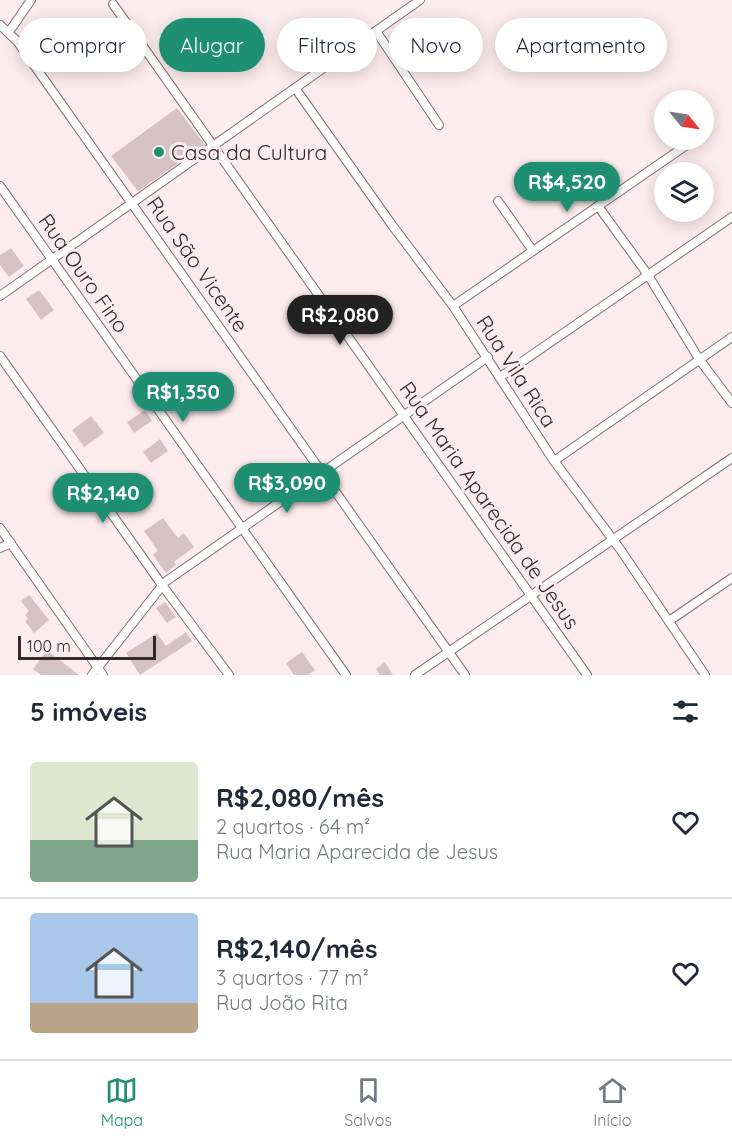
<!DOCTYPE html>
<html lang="pt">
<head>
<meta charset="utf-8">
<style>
  :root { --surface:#fff; --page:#f2f2f3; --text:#1f2937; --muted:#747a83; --line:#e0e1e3; --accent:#1e9071 }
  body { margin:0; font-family:Quicksand,sans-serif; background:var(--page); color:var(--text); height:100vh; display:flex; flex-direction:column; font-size:22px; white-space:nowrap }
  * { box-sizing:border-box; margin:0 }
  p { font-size:20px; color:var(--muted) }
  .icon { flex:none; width:33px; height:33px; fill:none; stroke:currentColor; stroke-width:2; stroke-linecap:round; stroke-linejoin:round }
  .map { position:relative; height:675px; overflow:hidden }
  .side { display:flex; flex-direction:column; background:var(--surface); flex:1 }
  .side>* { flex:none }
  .guide { position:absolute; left:18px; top:18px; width:696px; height:54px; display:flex; gap:12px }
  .needle { width:39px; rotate:120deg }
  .fabs { position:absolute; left:654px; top:90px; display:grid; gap:12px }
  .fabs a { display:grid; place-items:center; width:60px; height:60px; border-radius:50%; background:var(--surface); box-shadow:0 3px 15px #0003; font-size:30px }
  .scale { position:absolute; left:18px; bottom:15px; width:138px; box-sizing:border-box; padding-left:6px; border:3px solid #322a2b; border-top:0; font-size:16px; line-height:21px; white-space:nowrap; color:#322a2b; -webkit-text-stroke:4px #fdecee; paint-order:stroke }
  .price { position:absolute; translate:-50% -51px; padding:0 14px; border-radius:21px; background:var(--accent); color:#fff; font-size:20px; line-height:39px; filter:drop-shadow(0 2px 3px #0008) }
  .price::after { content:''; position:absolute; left:50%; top:36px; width:18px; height:14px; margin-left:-9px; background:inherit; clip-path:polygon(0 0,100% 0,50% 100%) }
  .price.on { background:#222; color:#fff }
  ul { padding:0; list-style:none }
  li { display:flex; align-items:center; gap:18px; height:150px; padding:0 30px }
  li+li { border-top:2px solid var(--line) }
  li span { display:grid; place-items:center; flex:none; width:168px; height:120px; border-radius:6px; color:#555 }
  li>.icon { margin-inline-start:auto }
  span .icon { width:72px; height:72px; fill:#fffc; stroke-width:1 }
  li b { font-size:26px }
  h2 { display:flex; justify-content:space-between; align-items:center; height:72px; padding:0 30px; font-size:26px }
  .chip { padding:0 21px; border-radius:27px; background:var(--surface); box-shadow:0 3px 15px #0003; font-size:21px; line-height:54px }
  .chip.on { background:var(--accent); color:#fff }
  .dock { display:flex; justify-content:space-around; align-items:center; height:84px; border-top:2px solid var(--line); background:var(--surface); font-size:16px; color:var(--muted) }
  .dock a { display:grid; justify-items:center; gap:3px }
  .dock .on { color:var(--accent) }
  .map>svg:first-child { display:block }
  .building { fill:#d6c2c5 }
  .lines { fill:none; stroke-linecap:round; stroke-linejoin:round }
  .minor-casing { stroke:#816f72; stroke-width:10 }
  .minor { stroke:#fff; stroke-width:8 }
  .poi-dot { fill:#1e9071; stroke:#fdecee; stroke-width:2 }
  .labels { text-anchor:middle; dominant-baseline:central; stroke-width:6; stroke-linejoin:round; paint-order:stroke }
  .poi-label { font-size:21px; fill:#322a2b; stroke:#fdecee; text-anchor:start }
  .street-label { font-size:21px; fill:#322a2b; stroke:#fdecee }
</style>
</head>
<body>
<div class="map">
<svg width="732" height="675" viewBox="0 0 732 675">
  <rect width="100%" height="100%" fill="#fdecee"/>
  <!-- building -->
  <g class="building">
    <polygon points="177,108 205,145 138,191 111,156"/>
    <polygon points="11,248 24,266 9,277 0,265 0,255"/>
    <polygon points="39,290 54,310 41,320 26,299"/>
    <polygon points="145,410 152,421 134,433 127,422"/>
    <polygon points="91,416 104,433 84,447 72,430"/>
    <polygon points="160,439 168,451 151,463 143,452"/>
    <polygon points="128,484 141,503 130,511 116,492"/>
    <polygon points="163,518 178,538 184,533 194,547 174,562 176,565 166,573 153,555 158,551 144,531"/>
    <polygon points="29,595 49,620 34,633 25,621 28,619 25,615 29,611 21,601"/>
    <polygon points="165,602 176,617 167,623 156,608"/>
    <polygon points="186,632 192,641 140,675 126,653 157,633 166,646"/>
    <polygon points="47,650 79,675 41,675 33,669"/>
    <polygon points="302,652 315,670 308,675 294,675 286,663"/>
    <polygon points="385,662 393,675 380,675 376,669"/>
  </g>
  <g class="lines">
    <defs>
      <g id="minor">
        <polyline points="113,4 587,675"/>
        <polyline points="0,25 17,41 465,675"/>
        <polyline points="376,31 439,125"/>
        <polyline points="9,32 31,0"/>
        <polyline points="295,88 392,225 453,306 554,461 620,549 705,675"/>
        <polyline points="0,186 346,675"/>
        <polyline points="498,201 533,251"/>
        <polyline points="598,206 648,275 699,359 732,403"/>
        <polyline points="0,296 420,0"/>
        <polyline points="453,306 694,140"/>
        <polyline points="0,356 162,585 229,675"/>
        <polyline points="500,377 732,217"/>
        <polyline points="554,461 732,337"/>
        <polyline points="0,528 103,675"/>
        <polyline points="0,548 11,543"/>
        <polyline points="669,621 732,578"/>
        <polyline points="92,675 165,582 488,357"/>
        <polyline points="415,675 732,458"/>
      </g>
    </defs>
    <!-- minor casing -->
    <use href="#minor" class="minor-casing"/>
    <!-- minor -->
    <use href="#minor" class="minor"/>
  </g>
  <!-- markers -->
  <circle class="poi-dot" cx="159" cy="152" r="6"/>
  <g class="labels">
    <!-- poi labels -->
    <g class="poi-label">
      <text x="171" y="152">Casa da Cultura</text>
    </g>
    <!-- street labels -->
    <g class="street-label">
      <text transform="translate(198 264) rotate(55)">Rua São Vicente</text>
      <text transform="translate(84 273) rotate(55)">Rua Ouro Fino</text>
      <text transform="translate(517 371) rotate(57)">Rua Vila Rica</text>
      <text transform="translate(490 505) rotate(55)">Rua Maria Aparecida de Jesus</text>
    </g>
  </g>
</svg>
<div class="fabs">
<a><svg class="needle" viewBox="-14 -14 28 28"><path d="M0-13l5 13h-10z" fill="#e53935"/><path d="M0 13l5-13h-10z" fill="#747a83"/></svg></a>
<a><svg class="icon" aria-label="layers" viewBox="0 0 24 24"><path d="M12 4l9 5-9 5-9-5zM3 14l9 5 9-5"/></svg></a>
</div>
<div class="scale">100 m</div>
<b class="price" style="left:567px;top:213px">R$4,520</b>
<b class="price on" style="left:340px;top:346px">R$2,080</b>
<b class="price" style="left:183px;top:423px">R$1,350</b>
<b class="price" style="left:287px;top:514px">R$3,090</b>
<b class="price" style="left:103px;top:524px">R$2,140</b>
<div class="guide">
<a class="chip">Comprar</a>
<a class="chip on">Alugar</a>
<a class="chip">Filtros</a>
<a class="chip">Novo</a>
<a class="chip">Apartamento</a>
</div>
</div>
<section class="side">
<h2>5 imóveis<svg class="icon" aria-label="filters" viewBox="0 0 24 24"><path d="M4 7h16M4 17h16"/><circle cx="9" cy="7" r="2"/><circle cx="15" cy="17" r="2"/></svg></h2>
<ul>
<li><span style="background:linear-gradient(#dfe7d0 65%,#7fa58c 0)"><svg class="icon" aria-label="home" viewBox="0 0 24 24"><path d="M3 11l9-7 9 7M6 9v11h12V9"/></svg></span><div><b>R$2,080/mês</b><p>2 quartos · 64 m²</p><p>Rua Maria Aparecida de Jesus</p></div><svg class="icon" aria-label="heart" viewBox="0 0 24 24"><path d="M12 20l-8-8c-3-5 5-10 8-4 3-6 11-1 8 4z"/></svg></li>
<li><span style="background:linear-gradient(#a9c7e8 75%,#b9a48a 0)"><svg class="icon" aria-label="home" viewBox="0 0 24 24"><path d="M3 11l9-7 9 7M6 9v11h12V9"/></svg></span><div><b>R$2,140/mês</b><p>3 quartos · 77 m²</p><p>Rua João Rita</p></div><svg class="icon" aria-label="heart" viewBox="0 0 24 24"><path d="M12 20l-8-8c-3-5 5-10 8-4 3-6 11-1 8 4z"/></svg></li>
</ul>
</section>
<nav class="dock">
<a class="on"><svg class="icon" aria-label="map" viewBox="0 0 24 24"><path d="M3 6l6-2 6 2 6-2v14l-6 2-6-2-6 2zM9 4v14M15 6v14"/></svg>Mapa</a>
<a><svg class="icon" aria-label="saved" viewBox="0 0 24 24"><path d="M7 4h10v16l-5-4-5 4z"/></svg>Salvos</a>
<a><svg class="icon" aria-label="home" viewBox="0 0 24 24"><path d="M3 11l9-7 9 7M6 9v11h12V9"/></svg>Início</a>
</nav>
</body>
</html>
